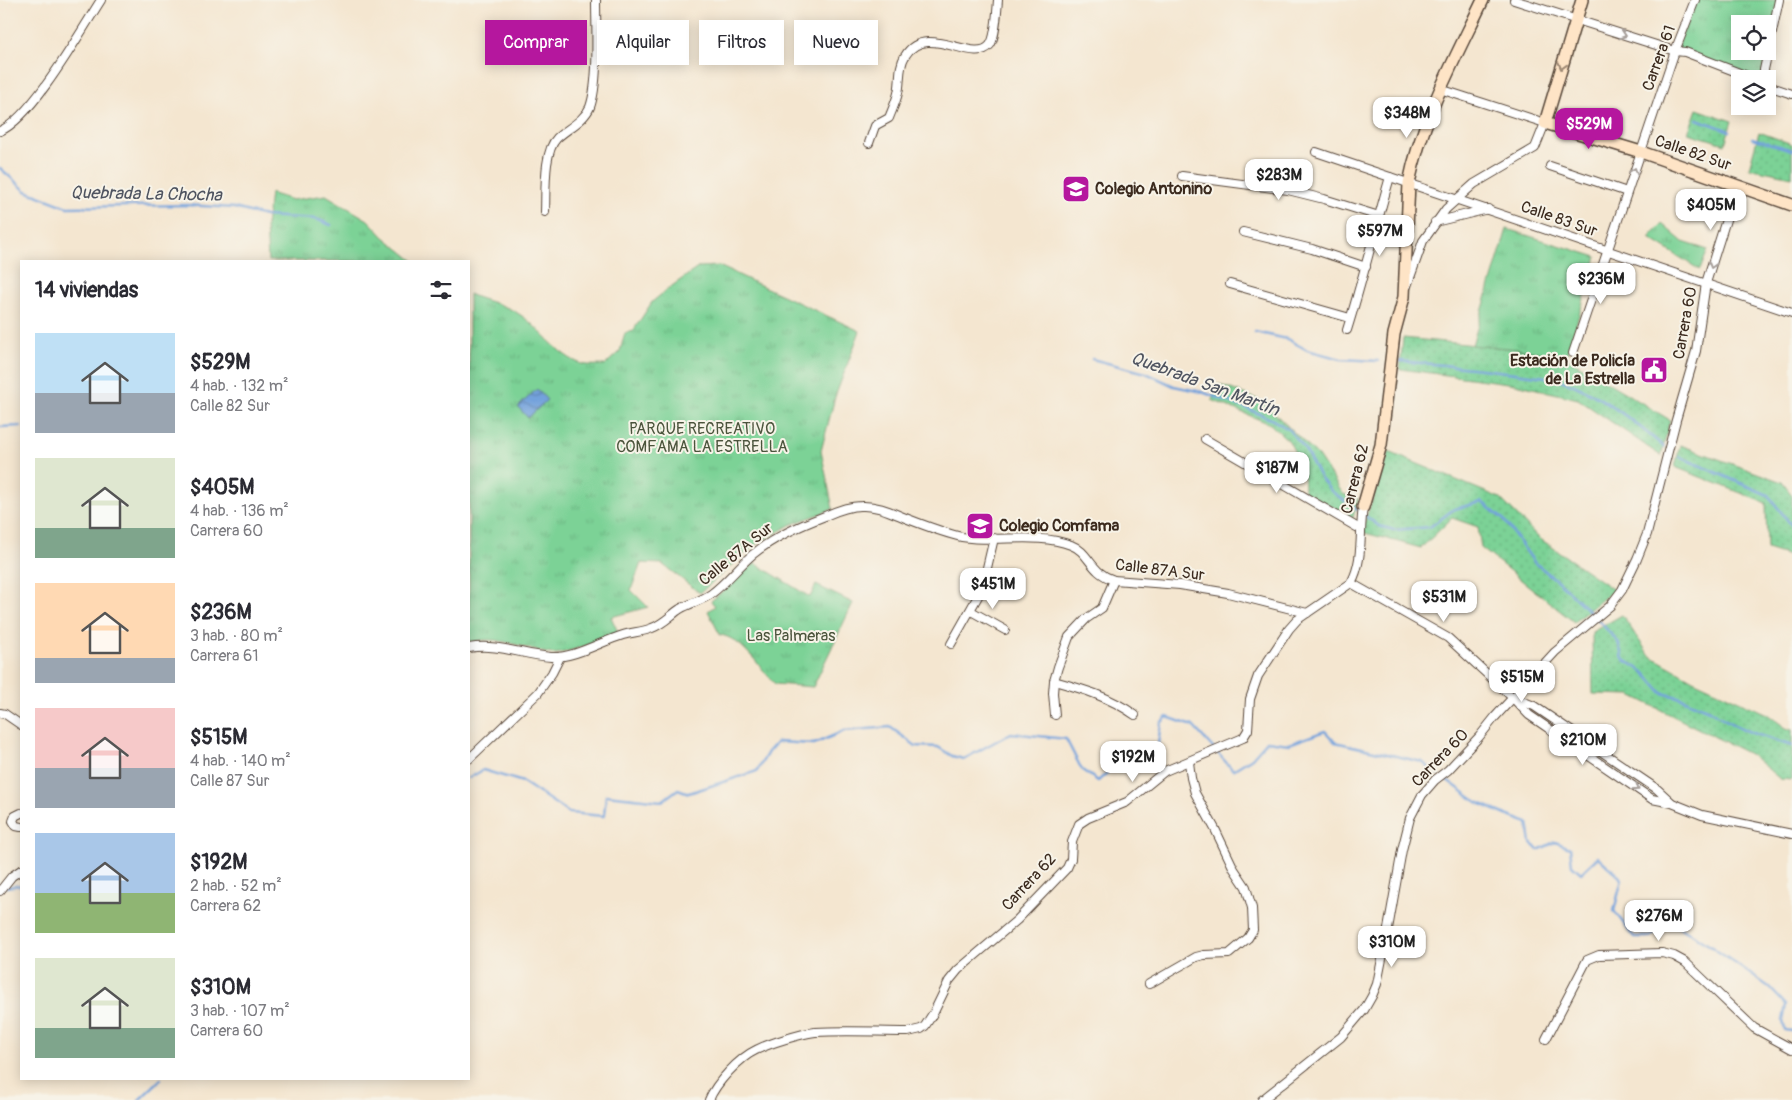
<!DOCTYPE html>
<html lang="es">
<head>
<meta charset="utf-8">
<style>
  :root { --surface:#fff; --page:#f2f2f3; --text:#2b2b33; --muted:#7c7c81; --accent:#b5179e }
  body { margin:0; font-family:Pangolin,sans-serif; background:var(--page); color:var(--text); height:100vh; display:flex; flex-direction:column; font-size:19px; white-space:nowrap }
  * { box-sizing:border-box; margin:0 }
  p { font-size:16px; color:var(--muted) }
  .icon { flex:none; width:28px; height:28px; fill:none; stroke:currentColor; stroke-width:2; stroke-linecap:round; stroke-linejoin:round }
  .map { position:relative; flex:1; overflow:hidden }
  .side { position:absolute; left:20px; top:260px; width:450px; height:820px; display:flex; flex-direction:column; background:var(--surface); border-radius:0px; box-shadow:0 2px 12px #0003 }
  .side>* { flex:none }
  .banner { position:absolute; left:485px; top:20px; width:475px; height:45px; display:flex; gap:10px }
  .controls { position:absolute; left:1731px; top:15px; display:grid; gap:10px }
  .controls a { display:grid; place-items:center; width:45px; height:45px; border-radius:0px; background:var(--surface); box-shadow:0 2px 12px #0003; font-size:25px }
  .price { position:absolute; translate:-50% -42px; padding:0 11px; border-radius:10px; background:#fff; color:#222; font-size:16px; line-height:32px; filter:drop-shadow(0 1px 2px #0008) }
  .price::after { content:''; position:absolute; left:50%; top:30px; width:15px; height:11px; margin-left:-8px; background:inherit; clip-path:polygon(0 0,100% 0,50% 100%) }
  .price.current { background:var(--accent); color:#fff }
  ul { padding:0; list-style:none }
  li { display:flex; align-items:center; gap:15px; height:125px; padding:0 15px }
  li span { display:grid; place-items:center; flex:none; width:140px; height:100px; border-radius:0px; color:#555 }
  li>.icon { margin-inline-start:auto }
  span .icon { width:60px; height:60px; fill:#fffc; stroke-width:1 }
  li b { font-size:21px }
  h2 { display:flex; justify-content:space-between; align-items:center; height:60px; padding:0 15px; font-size:21px }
  .pill { padding:0 18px; border-radius:0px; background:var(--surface); box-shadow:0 2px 12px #0003; font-size:18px; line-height:45px }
  .pill.current { background:var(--accent); color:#fff }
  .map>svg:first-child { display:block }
  .grass { fill:url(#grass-dots); stroke:#5c7e5a }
  .park { fill:url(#park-tufts); stroke:#5c7e5a; fill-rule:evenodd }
  .water { fill:url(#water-waves); stroke:#57667d }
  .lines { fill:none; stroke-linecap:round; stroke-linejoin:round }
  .stream { stroke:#73a2dc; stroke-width:2.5 }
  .street-casing { stroke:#574639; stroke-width:10 }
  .secondary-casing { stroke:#574639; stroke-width:14 }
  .street { stroke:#fff; stroke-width:8 }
  .secondary { stroke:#fee4c6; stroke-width:11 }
  .oneway { stroke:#a79f9a }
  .oneway2 { stroke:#9c8772 }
  .labels { text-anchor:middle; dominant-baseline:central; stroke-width:4; stroke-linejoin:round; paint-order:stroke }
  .street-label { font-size:16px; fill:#3b2a1e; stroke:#f7f3e8 }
  .poi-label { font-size:16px; font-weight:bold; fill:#3b2a1e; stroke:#f7f3e8; text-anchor:start }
  .park-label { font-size:16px; fill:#4b543c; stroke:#f7f3e8 }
  .water-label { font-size:18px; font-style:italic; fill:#4f5460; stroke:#f7f3e8 }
</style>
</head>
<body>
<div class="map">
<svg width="1792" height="1100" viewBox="0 0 1792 1100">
  <defs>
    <pattern id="grass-dots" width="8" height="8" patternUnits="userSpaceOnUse" patternTransform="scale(1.25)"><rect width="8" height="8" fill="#7cd296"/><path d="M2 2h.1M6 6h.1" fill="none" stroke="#6cb481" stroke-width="1.8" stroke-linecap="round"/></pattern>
    <pattern id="park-tufts" width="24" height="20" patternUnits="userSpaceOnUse" patternTransform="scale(1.25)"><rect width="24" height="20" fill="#7cd296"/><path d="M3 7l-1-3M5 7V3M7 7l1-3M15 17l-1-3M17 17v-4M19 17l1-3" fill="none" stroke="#6cb481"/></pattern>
    <pattern id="water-waves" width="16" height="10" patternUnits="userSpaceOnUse" patternTransform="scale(1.25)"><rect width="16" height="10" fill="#73a2dc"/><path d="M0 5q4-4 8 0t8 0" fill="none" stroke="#6084b2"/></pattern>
  </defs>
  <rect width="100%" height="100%" fill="#f7f3e8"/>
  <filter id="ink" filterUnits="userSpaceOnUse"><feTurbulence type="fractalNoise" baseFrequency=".02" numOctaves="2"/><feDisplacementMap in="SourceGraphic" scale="10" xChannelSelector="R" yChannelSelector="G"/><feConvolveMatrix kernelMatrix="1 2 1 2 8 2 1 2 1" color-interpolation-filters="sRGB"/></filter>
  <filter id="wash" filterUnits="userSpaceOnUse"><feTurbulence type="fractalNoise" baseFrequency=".0096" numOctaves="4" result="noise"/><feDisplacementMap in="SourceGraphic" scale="20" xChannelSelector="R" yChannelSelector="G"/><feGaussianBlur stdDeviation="1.12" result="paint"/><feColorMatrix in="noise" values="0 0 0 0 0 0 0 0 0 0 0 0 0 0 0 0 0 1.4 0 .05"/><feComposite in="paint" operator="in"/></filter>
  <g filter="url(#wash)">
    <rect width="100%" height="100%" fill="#f4e6d0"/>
    <!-- grass -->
    <g class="grass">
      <polygon points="1697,109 1732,121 1725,144 1688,133"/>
      <polygon points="1759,132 1792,144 1792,177 1749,168"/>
      <polygon points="1403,338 1518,349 1566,357 1670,420 1661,456 1578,399 1516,384 1400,369"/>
      <polygon points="1218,384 1262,401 1318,456 1343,494 1358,499 1353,518 1304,492 1303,468 1289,441 1270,424 1212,400"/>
      <polygon points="1680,445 1782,482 1792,495 1792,557 1767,549 1766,503 1675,467"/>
      <polygon points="1389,452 1500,498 1539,538 1614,590 1574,622 1481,548 1478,527 1452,518 1421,548 1361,532"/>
      <polygon points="1622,615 1649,655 1693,680 1767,714 1786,728 1792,730 1792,780 1780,779 1751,755 1631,695 1593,694 1592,632"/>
    </g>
    <!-- park -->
    <g class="park">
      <path d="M 1695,0 L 1779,0 L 1762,79 L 1755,79 L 1675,51 ZM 1740,24 L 1768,24 L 1768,51 L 1740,51 Z"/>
      <polygon points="270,193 292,200 326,195 368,220 384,237 414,261 268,261 266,227"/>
      <polygon points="1662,224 1683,242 1708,250 1700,270 1649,238"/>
      <polygon points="1507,229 1597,257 1566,357 1518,349 1472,345"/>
      <path d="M 719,266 L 860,331 L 835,397 L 821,451 L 833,509 L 790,525 L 755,545 L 700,593 L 662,564 L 641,563 L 631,590 L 648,607 L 611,617 L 619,634 C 606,638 563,655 552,654 C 525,650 497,633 469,643 L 469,294 C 486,302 506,304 522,316 C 542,330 558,356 582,364 C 588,366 598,365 605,365 L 620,351 L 625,333 L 633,331 L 652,302 L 669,288 L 699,267 Z"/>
      <path d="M 755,563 L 810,597 L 816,585 L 853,603 L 813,687 L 775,684 C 761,669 741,637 720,635 L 708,611 L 715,606 L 711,601 Z"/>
    </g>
    <!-- water -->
    <polygon class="water" points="537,389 547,400 528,418 518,407"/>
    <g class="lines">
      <!-- stream -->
      <g class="stream">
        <polyline points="1697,119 1730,131"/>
        <polyline points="1752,138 1792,150"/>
        <polyline points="0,168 26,191 67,207 187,205 234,208 265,216 316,219 331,225"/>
        <polyline points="1255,332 1287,339 1307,350 1341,359 1378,361"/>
        <polyline points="1092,359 1146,373 1174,386 1202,392 1246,408 1273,420 1288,429 1304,448 1321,479 1331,491 1360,512"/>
        <path d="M 1399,361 C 1439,365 1480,368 1521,374 C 1540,376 1559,378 1576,386 C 1609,401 1637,424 1664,447"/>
        <polyline points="0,427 21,426"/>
        <polyline points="1680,457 1768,495 1792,526"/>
        <polyline points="1364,515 1379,526 1394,530 1430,527 1454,509 1482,502 1504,520 1534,562 1560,583 1601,623 1618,642 1623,659 1644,672 1662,693 1678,697 1709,710 1734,725 1755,734 1792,746"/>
        <polyline points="1443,777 1477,802 1506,815 1528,823 1531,843 1538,850 1555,842 1570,848 1572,865 1581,873 1598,857 1622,879 1614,911 1634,937 1651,937 1665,920 1697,937 1769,987 1786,1005 1783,1021 1785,1030 1792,1031"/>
        <polyline points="469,778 483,770 523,782 569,813 604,816 606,795 662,801 678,789 689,793 757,771 768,752 777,742 814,744 844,731 890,727 916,746 938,747 952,756 964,759 1011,733 1066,739 1082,770 1098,781 1116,765 1144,758 1157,750 1161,723 1167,717 1193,726 1233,770 1252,758 1267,741 1289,744 1325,731 1335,742 1422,762 1438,774"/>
        <polyline points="6,887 21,885"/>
        <polyline points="139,1100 161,1079"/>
      </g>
    </g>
  </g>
  <g filter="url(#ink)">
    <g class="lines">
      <defs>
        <g id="street">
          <polyline points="1514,0 1675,51 1685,52 1755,79"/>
          <polyline points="1762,79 1779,0"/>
          <polyline points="1768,86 1792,94"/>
          <path d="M 0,131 C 32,118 81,31 101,0"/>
          <path d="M 869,143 L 875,126 L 878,124 L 889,118 C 892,110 896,102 898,93 C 901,81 898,67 905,56 C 926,21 974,65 990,45 C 996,37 997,11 998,0"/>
          <polyline points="1316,152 1792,313"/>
          <polyline points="1550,166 1627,192"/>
          <polyline points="1182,176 1288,190 1324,199 1379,216"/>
          <path d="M 545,212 C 546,192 543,152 557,138 C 568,128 584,121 590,107 C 599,82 596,28 596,0"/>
          <polyline points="1435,222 1488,209"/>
          <polyline points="1243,232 1312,249 1366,267"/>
          <polyline points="1230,284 1350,318"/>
          <polyline points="1407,286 1423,241 1446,209 1474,184 1535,148 1545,123 1440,89"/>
          <path d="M 1347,330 C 1363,279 1375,228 1390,177"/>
          <polyline points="1573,353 1675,51 1695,0"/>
          <polyline points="1205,439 1360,529"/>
          <polyline points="1351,583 1448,638 1512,697 1529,715 1652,799 1672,803 1702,815 1792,834"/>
          <polyline points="971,611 1005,630"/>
          <polyline points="951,644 982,589 994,538"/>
          <path d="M 469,648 C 497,643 523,655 551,657 C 575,658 600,642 623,635 C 633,632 643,632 652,628 C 663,624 671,615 680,609 C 690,603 701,601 711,594 C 726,583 738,567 752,555 C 774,537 799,526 825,516 C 836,511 849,506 861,506 C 878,505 893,513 908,519 C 926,526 944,533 962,537 C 998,543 1036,532 1071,545 C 1090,552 1089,572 1114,580 L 1180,585 L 1228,593 L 1307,613"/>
          <path d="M 1054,681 C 1083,689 1110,697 1135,715"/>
          <polyline points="1514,698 1534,706 1657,789 1671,802"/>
          <polyline points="0,713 5,714 21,725"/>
          <polyline points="1055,715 1053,693 1054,681 1058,667 1069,637 1086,619 1102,608 1114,580"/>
          <polyline points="469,759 538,693 552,673 560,657"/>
          <polyline points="21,813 15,816 13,821 16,826 21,827"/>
          <polyline points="0,891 12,876 21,870"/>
          <polyline points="1149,984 1196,957 1204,955 1229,954 1248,938 1253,930 1252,908 1246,887 1234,869 1215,829 1195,793 1191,778 1189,762"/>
          <polyline points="1546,1039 1587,960 1599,955 1662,953 1674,956 1685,962 1754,1028 1792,1049"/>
          <path d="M 709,1100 C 716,1083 739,1058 756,1050 C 770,1043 800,1034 815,1032 C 846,1030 878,1032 908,1032 L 921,1029 L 925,1026 L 934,1012 L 949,981 L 958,970 L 1017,920 L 1067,868 L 1071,859 L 1072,842 L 1079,824 L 1088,818 L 1127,802 L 1165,771 L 1243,738 L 1248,730 L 1250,699 L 1258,676 L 1289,629 L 1297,620 L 1351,583 C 1364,560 1359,532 1363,507"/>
          <polyline points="1262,1100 1341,1037 1364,1010 1372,996 1377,984 1388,929 1402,850 1410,818 1422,795 1435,780 1448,770 1479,737 1495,717 1555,652 1610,606 1622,590 1637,559 1647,534 1676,420 1696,351 1706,283 1737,185"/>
        </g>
        <g id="secondary">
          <polyline points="1582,0 1545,123 1641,152 1792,205"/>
          <path d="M 1363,507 L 1381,445 L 1394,334 L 1404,297 L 1409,183 C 1422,118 1455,59 1483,0"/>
        </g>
      </defs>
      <!-- street casing -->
      <use href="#street" class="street-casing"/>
      <!-- secondary casing -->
      <use href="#secondary" class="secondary-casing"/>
      <!-- street -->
      <use href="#street" class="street"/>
      <!-- secondary -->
      <use href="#secondary" class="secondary"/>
    </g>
    <!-- one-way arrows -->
    <defs><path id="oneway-chevron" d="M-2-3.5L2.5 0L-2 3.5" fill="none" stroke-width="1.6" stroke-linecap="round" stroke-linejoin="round" transform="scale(1.25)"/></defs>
    <g class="oneway">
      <use href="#oneway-chevron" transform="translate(1623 35) rotate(18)"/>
      <use href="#oneway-chevron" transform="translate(1634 171) rotate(-71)"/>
      <use href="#oneway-chevron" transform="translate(1712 265) rotate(107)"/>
      <use href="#oneway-chevron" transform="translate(1636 788) rotate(34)"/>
    </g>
    <use class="oneway2" href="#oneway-chevron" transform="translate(1562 66) rotate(107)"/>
  </g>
  <!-- icons -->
  <defs>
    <symbol id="school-square" viewBox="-11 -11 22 22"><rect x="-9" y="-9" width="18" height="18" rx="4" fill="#b5179e" stroke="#f7f3e8"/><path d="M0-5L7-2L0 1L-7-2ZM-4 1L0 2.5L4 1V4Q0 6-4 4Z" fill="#fff"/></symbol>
    <symbol id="civic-square" viewBox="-11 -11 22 22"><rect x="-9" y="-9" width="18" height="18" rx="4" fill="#b5179e" stroke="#f7f3e8"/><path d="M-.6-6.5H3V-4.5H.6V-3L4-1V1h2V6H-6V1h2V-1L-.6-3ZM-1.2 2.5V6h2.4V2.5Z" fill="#fff"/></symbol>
  </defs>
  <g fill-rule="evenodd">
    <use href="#school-square" x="1060" y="173" width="32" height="32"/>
    <use href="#civic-square" x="1638" y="354" width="32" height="32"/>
    <use href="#school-square" x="964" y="510" width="32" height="32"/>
  </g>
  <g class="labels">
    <!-- street labels -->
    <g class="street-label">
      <text transform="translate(1659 58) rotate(-70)">Carrera 61</text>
      <text transform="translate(1693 153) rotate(19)">Calle 82 Sur</text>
      <text transform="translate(1559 219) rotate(19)">Calle 83 Sur</text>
      <text transform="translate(1685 323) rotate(-80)">Carrera 60</text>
      <text transform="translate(1355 479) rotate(-76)">Carrera 62</text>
      <text transform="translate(736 554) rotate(-39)">Calle 87A Sur</text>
      <text transform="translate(1160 570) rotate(7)">Calle 87A Sur</text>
      <text transform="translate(1440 758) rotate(-46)">Carrera 60</text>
      <text transform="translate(1029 882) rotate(-47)">Carrera 62</text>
    </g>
    <!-- poi labels -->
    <g class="poi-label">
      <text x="1095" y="189">Colegio Antonino</text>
      <text x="1635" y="361" text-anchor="end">Estación de Policía<tspan x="1635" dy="18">de La Estrella</tspan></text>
      <text x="999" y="526">Colegio Comfama</text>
    </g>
    <!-- park labels -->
    <g class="park-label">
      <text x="702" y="429">PARQUE RECREATIVO<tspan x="702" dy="18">COMFAMA LA ESTRELLA</tspan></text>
      <text x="791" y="636">Las Palmeras</text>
    </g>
    <!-- water labels -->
    <g class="water-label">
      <text transform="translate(146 194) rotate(1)">Quebrada La Chocha</text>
      <text transform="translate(1205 384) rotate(20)">Quebrada San Martín</text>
    </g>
  </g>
</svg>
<div class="controls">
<a><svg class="icon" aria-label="locate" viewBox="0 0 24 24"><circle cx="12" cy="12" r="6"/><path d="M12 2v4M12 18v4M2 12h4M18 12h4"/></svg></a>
<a><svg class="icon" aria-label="layers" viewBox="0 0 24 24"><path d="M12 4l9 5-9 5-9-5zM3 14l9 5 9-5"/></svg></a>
</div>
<b class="price" style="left:1407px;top:139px">$348M</b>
<b class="price current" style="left:1589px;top:150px">$529M</b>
<b class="price" style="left:1279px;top:201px">$283M</b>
<b class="price" style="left:1711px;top:231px">$405M</b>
<b class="price" style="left:1380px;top:257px">$597M</b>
<b class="price" style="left:1601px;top:305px">$236M</b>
<b class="price" style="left:1277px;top:494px">$187M</b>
<b class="price" style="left:993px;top:610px">$451M</b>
<b class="price" style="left:1444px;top:623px">$531M</b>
<b class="price" style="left:1522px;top:703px">$515M</b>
<b class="price" style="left:1583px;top:766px">$210M</b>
<b class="price" style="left:1133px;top:783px">$192M</b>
<b class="price" style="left:1659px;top:942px">$276M</b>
<b class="price" style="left:1392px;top:968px">$310M</b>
<div class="banner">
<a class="pill current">Comprar</a>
<a class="pill">Alquilar</a>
<a class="pill">Filtros</a>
<a class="pill">Nuevo</a>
</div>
<section class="side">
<h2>14 viviendas<svg class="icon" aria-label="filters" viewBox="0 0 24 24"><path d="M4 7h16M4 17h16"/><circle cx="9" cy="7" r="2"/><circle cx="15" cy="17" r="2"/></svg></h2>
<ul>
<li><span style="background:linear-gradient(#bfe0f5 60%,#9aa5b1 0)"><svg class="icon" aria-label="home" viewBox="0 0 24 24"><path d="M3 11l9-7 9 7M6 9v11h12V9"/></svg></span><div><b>$529M</b><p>4 hab. · 132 m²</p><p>Calle 82 Sur</p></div></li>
<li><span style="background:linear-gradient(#dfe7d0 70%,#7fa58c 0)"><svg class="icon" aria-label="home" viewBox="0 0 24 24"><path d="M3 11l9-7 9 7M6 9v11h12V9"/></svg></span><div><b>$405M</b><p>4 hab. · 136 m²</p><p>Carrera 60</p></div></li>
<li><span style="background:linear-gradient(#ffd9b3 75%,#9aa5b1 0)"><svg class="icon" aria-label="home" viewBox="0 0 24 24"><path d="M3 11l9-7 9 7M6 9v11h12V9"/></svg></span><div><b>$236M</b><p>3 hab. · 80 m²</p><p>Carrera 61</p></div></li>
<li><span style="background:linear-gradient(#f6c9c9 60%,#9aa5b1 0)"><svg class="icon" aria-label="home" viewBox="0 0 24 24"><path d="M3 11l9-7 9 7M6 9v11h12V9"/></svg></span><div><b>$515M</b><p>4 hab. · 140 m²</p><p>Calle 87 Sur</p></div></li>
<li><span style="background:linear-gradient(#a9c7e8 60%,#8fb573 0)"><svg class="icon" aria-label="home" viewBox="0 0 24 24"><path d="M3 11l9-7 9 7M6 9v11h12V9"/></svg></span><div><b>$192M</b><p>2 hab. · 52 m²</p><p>Carrera 62</p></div></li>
<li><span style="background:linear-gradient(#dfe7d0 70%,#7fa58c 0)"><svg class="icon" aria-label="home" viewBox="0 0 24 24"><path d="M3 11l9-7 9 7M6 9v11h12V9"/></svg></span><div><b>$310M</b><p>3 hab. · 107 m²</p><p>Carrera 60</p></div></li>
</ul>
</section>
</div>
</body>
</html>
